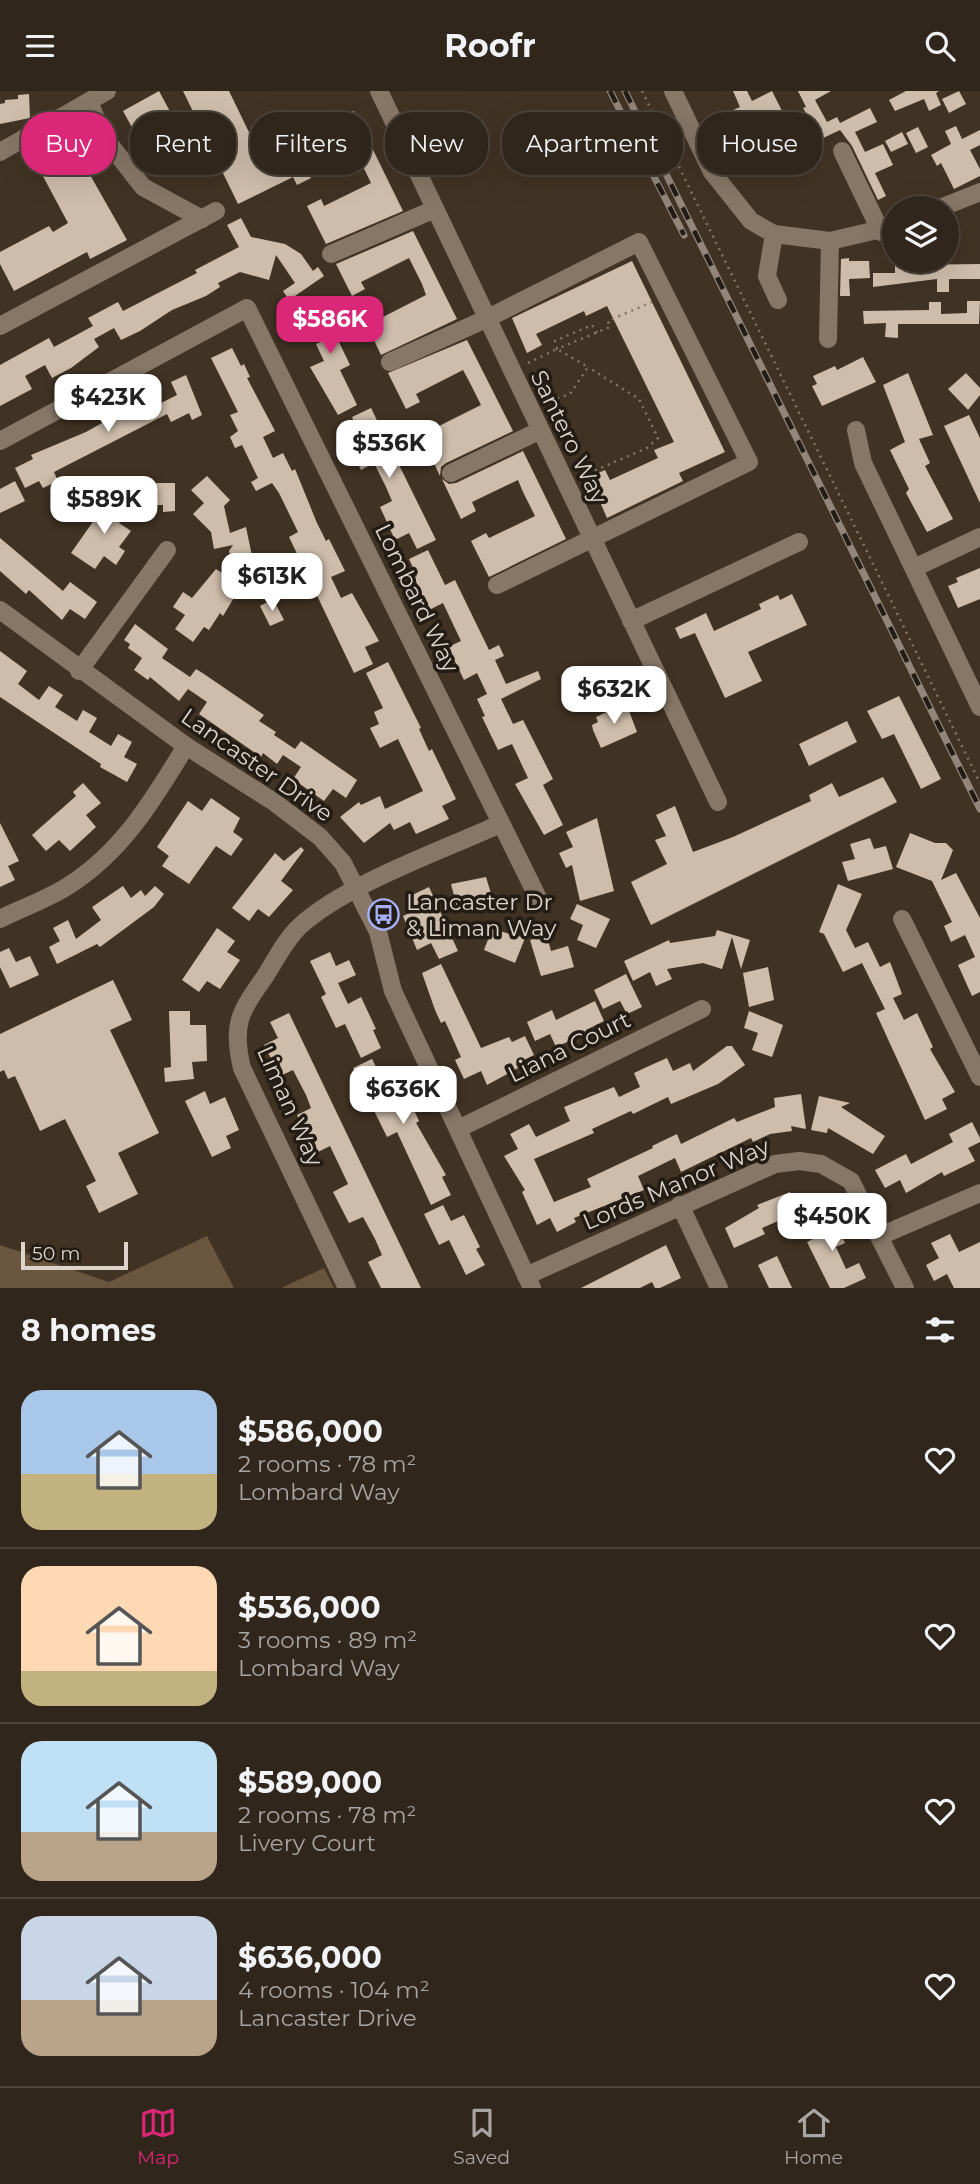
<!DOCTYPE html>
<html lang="en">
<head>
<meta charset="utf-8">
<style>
  :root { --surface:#31261b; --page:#392e24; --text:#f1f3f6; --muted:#a8a5a3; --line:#4c433a; --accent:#db2777 }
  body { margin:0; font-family:Montserrat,sans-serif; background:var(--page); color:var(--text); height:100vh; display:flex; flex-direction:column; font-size:26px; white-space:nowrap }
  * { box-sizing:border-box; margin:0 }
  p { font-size:23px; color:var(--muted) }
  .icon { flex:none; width:38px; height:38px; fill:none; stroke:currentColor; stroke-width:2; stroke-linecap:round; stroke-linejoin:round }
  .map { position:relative; height:1197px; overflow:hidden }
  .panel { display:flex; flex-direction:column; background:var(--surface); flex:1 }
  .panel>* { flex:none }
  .hud { position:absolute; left:21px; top:21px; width:938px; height:63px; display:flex; gap:14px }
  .tools { position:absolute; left:882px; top:105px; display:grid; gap:14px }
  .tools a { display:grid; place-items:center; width:77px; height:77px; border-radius:50%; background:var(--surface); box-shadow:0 7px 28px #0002,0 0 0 2px var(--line); font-size:35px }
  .scale { position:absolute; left:21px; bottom:18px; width:107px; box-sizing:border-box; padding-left:7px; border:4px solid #ddd4cb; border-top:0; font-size:19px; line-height:24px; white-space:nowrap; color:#ddd4cb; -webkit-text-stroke:5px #221c15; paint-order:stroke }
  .price { position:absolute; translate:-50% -60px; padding:0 16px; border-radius:14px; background:#fff; color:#222; font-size:23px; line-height:46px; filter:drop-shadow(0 2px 4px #0008) }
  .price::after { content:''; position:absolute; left:50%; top:42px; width:21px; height:16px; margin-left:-10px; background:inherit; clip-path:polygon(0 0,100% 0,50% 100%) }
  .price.current { background:var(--accent); color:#fff }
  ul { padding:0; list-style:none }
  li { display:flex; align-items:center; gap:21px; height:175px; padding:0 21px }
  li+li { border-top:2px solid var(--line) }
  li span { display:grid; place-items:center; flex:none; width:196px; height:140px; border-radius:21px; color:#555 }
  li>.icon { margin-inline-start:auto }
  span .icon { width:84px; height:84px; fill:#fffc; stroke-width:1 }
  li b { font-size:30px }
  h2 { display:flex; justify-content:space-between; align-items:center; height:84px; padding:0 21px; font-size:30px }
  .tag { padding:0 24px; border-radius:28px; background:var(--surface); box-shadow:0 7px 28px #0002,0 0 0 2px var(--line); font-size:24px; line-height:63px }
  .tag.current { background:var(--accent); color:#fff }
  header { display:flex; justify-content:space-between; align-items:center; height:91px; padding:0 21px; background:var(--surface); font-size:32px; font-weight:700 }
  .menu { display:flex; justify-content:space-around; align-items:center; height:98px; border-top:2px solid var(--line); background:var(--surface); font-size:19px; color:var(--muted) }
  .menu a { display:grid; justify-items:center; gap:4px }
  .menu .current { color:var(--accent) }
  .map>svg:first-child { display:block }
  .green { fill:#6a553e }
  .building { fill:#cebdab }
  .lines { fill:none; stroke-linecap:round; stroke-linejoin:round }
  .path { stroke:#83776b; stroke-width:2.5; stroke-dasharray:2 5; stroke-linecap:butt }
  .minor { stroke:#877767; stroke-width:18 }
  .rail-casing { stroke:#92867a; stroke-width:7 }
  .rail { stroke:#221c15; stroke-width:4.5; stroke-dasharray:13; stroke-linecap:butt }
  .labels { text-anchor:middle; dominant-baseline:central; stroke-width:7; stroke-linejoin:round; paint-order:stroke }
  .street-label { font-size:23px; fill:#ddd4cb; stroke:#221c15 }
  .poi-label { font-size:23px; fill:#ddd4cb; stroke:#221c15; text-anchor:start }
</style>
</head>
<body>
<header><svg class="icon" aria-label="menu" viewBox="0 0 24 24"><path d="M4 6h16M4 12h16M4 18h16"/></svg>Roofr<svg class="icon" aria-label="search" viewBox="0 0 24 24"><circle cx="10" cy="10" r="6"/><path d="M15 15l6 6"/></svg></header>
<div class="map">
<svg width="980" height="1197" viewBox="0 0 980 1197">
  <rect width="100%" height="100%" fill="#413324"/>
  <!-- green -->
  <g class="green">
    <polygon points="207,1145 234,1197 0,1197 0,1154 109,1191"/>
    <polygon points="324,1177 334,1197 281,1197"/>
  </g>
  <!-- building -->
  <g class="building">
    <polygon points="159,0 181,41 145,60 123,20"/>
    <polygon points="183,0 229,0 260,64 354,20 403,120 326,153 307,115 321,108 324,115 371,92 354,57 307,81 311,87 297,94 293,86 238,113"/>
    <polygon points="733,0 747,0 752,10 772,0 789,34 775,36 740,54 730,34 725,37 720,25 740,16"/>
    <polygon points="798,0 831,0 815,9 827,31 837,26 840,32 870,17 877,31 855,41 865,61 883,53 893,74 875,82 886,105 878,109 852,55 840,39 821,48 803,17 806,16"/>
    <polygon points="906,0 939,0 936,2 941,14 929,20 924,8 895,20 889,9"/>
    <polygon points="959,0 966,13 949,22 942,8"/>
    <polygon points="29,3 30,27 0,33 0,13 5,12 5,9 18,8 18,4"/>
    <polygon points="956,35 962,48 980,39 980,54 970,59 980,78 980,85 954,98 941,72 937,75 931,64 951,53 945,40"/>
    <polygon points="918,36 928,56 916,62 906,42"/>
    <polygon points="64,38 127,149 90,168 87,161 14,200 0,173 0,161 49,135 53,141 68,132 29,59"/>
    <polygon points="902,41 908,53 891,61 885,50"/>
    <polygon points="241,127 251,146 285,153 301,163 313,180 318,176 324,185 289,209 283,200 295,192 276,164 269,189 240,181 218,192 220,196 206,205 172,219 140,240 121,249 114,237 94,248 99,256 71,277 52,287 45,274 25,285 32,298 0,315 0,274 49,247 54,256 93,235 88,227 118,211 123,220 197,182 195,179 239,156 227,134"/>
    <polygon points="413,140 457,228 381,264 364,228 376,222 379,228 426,204 422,193 409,167 361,191 365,198 352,205 336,173"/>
    <polygon points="849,167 849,170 869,170 870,187 849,188 850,205 840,205 841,168"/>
    <polygon points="632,170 725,361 679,382 683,390 607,427 589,386 605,379 610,389 658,367 654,359 674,351 607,215 586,225 584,220 536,243 542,254 527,262 512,227"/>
    <polygon points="895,170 907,170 907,174 980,173 980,188 949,188 949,201 937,201 937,188 873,196 873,182 895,182"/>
    <polygon points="327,208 344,244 337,247 350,274 340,279 357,314 338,324 310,276 324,270 316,253 323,250 313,228 299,235 294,224"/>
    <polygon points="967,210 980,210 979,233 898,233 898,247 885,246 886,232 864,233 863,220 929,219 929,211 941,211 941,223 967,222"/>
    <polygon points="467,249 513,340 446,372 441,376 440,385 418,339 432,332 435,337 481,314 469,290 463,279 416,303 420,311 406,318 388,282"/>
    <polygon points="232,257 241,275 244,273 250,286 247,287 275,340 263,346 273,367 283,362 292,380 295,378 317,432 326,450 329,448 345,480 331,486 341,507 352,502 379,550 365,556 373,573 354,582 289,446 298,441 279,402 272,392 256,400 251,391 258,387 242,354 235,357 230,346 238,340 230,324 238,321 211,267"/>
    <polygon points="863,266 876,291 822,315 812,295 817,293 813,285 835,275 837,279"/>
    <polygon points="908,282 933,344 919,348 930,372 925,375 953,428 927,441 906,402 909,398 890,359 905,351 883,294"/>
    <polygon points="966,282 980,297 980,304 968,319 948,298"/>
    <polygon points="186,284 202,324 192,329 189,322 171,331 167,323 54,381 58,390 43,397 39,390 25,397 15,377 33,368 31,364 86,341 102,332 100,328 131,312 132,315 150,306 155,315 177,304 171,291"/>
    <polygon points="371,317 436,449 417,458 409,442 395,449 380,416 392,410 386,396 374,372 361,379 345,347 358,340 352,326"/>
    <polygon points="969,324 980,347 980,412 944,335"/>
    <polygon points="523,360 566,448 489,486 471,450 486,442 489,447 535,425 523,401 518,389 472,411 476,420 461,428 442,388 449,393 456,392"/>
    <polygon points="207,385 230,409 224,415 230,442 246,436 252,465 231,470 229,460 233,454 214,458 211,441 193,423 204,412 191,399"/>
    <polygon points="15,390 25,410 0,422 0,398"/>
    <polygon points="141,392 175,392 175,420 163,421 163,414 142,414"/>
    <polygon points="111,405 129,417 119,432 131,440 119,456 125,460 116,474 104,465 95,478 71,462"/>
    <polygon points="0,447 63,500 70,491 97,511 85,528 70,518 62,529 29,499 26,503 0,480"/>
    <polygon points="428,459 445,494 455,489 489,559 499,554 504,565 495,569 506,593 538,580 541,588 501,608 513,633 523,629 553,688 543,694 563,734 544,744 515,693 528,687 512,653 498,659 482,626 485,625 477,608 487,603 477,582 464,589 448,556 461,550 443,512 429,519 414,486 417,485 409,468"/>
    <polygon points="980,477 980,508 958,517 948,495 958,491 956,487"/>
    <polygon points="216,478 234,490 228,499 235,505 223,525 220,522 209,539 204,536 193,551 175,538 185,524 173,516 183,501 192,507"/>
    <polygon points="792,503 807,534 748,561 762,590 725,607 695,542 680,548 675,537 706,522 714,540 761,518 759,513 778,504 780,509"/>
    <polygon points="273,508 284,529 270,535 260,515"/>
    <polygon points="135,533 168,558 162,567 190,586 196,578 204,583 264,624 259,630 276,641 274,644 295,658 301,650 357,689 346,707 333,698 324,710 293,688 301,676 283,664 277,673 263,662 261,666 199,623 207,611 188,598 179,610 150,586 148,589 134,579 142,567 128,557 130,553 124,549"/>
    <polygon points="0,560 27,580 18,593 39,609 49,595 63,604 55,616 77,630 83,619 97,627 89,641 111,655 118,643 132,651 124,666 137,673 127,691 100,676 101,673 0,606"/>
    <polygon points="388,571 421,637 419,638 429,660 432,658 456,708 442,715 449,728 434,735 416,743 410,731 394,739 390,732 364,752 340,726 359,711 361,714 380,705 385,718 423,700 398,648 380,657 370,637 379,633 374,621 383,617 366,582"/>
    <polygon points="899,605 941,688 921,698 894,643 882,648 867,620"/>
    <polygon points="626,612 637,641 601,657 593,639 592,634 598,631 596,626"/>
    <polygon points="847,630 857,651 809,675 799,653"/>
    <polygon points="883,686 897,711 651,834 631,791 667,773 655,749 666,745 656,724 675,715 693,761 733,746 811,710 809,704 832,692 839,706"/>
    <polygon points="83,692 101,712 86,724 96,736 70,760 59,749 46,760 32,744 76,705 73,701"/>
    <polygon points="211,707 240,727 233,741 243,748 231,765 216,755 189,793 162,775 169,765 157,756 188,710 202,720"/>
    <polygon points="597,727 614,800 580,810 572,774 566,777 559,762 573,756 566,741"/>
    <polygon points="0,732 19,770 8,775 15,789 0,796"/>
    <polygon points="910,742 935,752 946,752 953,759 941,789 956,782 980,827 980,901 972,905 958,874 975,866 965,844 951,851 944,835 952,831 932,790 896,776"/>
    <polygon points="870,747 874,758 886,755 893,778 848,790 842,771 855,768 850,753"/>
    <polygon points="301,756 304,759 281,790 293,799 269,826 258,818 249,830 232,817 275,762 284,770"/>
    <polygon points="486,786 492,806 457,816 451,793"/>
    <polygon points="838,793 862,803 846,839 855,857 868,851 880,876 890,871 902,903 893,907 904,929 917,922 933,956 930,958 955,1001 942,1008 947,1018 925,1029 876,922 885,918 862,872 843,881 824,843 819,841"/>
    <polygon points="123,795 131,807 141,799 145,805 155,795 164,803 154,816 100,856 97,853 57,873 49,856 60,850 53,837 68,829 76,848 101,829 92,816"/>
    <polygon points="429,796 458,860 439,868 431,852 417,859 403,825 416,819 410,805"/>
    <polygon points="577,813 610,828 596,857 577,849 583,834 570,828"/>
    <polygon points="217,837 235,850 227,861 240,869 220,898 207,890 199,901 182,889"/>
    <polygon points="492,838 525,847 515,872 484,859"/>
    <polygon points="717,839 750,849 741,878 732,846 722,878 703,872 667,878 672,888 656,895 650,881 633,890 624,870 669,849 670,852 715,845"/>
    <polygon points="547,845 551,860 568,855 574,876 541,885 530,849"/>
    <polygon points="9,857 16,871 30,865 39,884 10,897 0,876 0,861"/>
    <polygon points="330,861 336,875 349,869 356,884 338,892 348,913 361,906 376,938 373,939 381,957 361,967 345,933 336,937 321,906 326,903 310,870"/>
    <polygon points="441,873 481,957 509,946 512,951 525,945 534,964 516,973 518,977 487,994 481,980 464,988 455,969 461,966 445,930 441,932 435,919 422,882"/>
    <polygon points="768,876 774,909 749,916 743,882"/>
    <polygon points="626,883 642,916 627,923 620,910 603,918 594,899"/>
    <polygon points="113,889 132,929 110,939 159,1042 118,1062 138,1103 99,1122 86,1095 96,1090 65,1028 40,1040 15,985 8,988 4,979 0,981 0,943"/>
    <polygon points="595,910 604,930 586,939 587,942 556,956 550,943 535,950 527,931 552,919 556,929"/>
    <polygon points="169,920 190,920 190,934 206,934 207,970 192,971 194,988 165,991 164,977 171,976"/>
    <polygon points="749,920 783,934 772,966 752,959 758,942 744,937"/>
    <polygon points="289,922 356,1062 421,1197 381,1197 368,1171 382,1164 375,1148 363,1126 349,1132 333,1101 348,1093 341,1078 330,1055 316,1062 297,1024 311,1017 306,1004 293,979 280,985 264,954 278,947 270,931"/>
    <polygon points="727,955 732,955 745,974 718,993 671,1013 668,1006 633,1023 631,1020 592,1038 594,1042 534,1068 554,1111 591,1096 587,1088 653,1057 652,1055 677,1043 681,1053 734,1027 737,1031 775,1016 774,1007 801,1003 806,1038 791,1035 792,1040 770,1043 753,1051 751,1047 681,1081 675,1067 638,1085 644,1099 574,1127 576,1131 557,1141 550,1127 537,1134 522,1101 525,1099 504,1065 518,1058 510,1043 529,1033 536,1046 570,1030 564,1016 614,996 619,1006 640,996 634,982 649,975 667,967 673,980 690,972 693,980"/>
    <polygon points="372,968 380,984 394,977 419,1030 416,1032 446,1084 442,1086 451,1104 431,1114 397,1041 387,1046 353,977"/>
    <polygon points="205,1000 210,1013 225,1006 239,1039 226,1045 231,1057 212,1066 185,1010"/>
    <polygon points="819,1005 850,1012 841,1016 885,1045 873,1063 828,1037 827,1042 811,1039"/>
    <polygon points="972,1031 980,1047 980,1051 968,1057 975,1070 944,1085 942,1081 906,1102 900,1089 885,1097 875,1079 906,1063 911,1073 953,1051 949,1043"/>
    <polygon points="790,1101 799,1121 762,1137 765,1143 734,1157 725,1137 759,1117 757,1114"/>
    <polygon points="443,1114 451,1130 464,1124 480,1156 476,1158 485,1174 466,1184 449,1149 439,1154 424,1123"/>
    <polygon points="830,1119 845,1152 836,1156 846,1178 859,1172 866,1187 844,1197 830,1197 807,1151 817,1146 809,1129"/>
    <polygon points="950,1143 959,1161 980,1151 980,1197 954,1197 947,1183 934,1190 926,1174 939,1167 931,1152"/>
    <polygon points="666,1154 681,1187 660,1197 655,1197 652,1191 640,1197 581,1197"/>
    <polygon points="777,1165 792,1197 769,1197 758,1174"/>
  </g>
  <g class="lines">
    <!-- path -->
    <g class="path">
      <polyline points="642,0 980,692"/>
      <polyline points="597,242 592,234 555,250 557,258 610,236 608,230 652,211"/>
      <polyline points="528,272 557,258 588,276 570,303 546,311"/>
      <polyline points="582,385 647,357 658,347 639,308 588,276"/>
    </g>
    <!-- minor -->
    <g class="minor">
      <polyline points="379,0 718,711"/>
      <polyline points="673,0 712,81 751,130 774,143 830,150 894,135"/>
      <polyline points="89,11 104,46 143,96 202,128"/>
      <polyline points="842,60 881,141"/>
      <polyline points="0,61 107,0"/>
      <polyline points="712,81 780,46"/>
      <polyline points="940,117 980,101"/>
      <polyline points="774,143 767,185 778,209"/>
      <polyline points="331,163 435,118"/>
      <polyline points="0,235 216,120"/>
      <polyline points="828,248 830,150"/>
      <polyline points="390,271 486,228 639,151 749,371 497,494"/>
      <polyline points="856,339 863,372 980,616"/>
      <polyline points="0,350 247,217 538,807"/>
      <polyline points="451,382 539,340"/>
      <polyline points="914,477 980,446"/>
      <polyline points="0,519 186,655 274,711 320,746 343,772 378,841 393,900 532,1197"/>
      <polyline points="631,530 799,451"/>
      <polyline points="79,580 167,459"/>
      <path d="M 0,828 C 22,817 48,808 68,795 C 123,760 153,709 186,655"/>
      <polyline points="902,828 980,986"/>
      <polyline points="458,1038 702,918"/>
      <polyline points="680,1114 719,1197"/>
      <polyline points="880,1145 980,1102"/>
      <polyline points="526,1185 775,1073 799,1070 821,1073 851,1090 905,1197"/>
      <path d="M 347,1197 L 242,977 C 231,932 241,920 266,884 C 276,868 286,848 300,835 C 346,793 441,760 500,733"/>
    </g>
    <defs>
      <g id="rail">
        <polyline points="610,0 684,144"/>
        <polyline points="625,0 980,718"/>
      </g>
    </defs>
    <!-- rail casing -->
    <use href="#rail" class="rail-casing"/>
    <!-- rail -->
    <use href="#rail" class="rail"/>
  </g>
  <!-- icons -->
  <defs>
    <symbol id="bus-ring" viewBox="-11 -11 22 22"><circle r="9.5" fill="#221c15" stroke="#a8b0fc" stroke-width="1.5"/><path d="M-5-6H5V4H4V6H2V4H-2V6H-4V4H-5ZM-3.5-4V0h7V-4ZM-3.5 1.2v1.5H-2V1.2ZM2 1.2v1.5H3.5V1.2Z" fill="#a8b0fc"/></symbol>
  </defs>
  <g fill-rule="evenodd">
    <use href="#bus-ring" x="366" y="806" width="35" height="35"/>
  </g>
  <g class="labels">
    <!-- street labels -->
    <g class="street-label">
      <text transform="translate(569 346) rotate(64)">Santero Way</text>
      <text transform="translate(417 507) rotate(64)">Lombard Way</text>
      <text transform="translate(257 674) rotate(35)">Lancaster Drive</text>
      <text transform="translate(569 956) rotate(-26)">Liana Court</text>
      <text transform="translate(290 1015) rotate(66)">Liman Way</text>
      <text transform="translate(676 1093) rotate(-23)">Lords Manor Way</text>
    </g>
    <!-- poi labels -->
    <g class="poi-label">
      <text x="406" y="811">Lancaster Dr<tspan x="406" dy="26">&amp; Liman Way</tspan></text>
    </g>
  </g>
</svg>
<div class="tools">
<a><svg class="icon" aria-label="layers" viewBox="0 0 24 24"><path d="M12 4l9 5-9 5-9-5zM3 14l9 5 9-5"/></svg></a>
</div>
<div class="scale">50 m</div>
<b class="price current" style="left:330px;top:265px">$586K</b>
<b class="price" style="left:108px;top:343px">$423K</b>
<b class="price" style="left:389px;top:389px">$536K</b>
<b class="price" style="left:104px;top:445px">$589K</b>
<b class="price" style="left:272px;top:522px">$613K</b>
<b class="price" style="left:614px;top:635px">$632K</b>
<b class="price" style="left:403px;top:1035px">$636K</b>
<b class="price" style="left:832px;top:1162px">$450K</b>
<div class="hud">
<a class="tag current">Buy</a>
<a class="tag">Rent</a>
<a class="tag">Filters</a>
<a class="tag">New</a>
<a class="tag">Apartment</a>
<a class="tag">House</a>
</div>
</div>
<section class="panel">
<h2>8 homes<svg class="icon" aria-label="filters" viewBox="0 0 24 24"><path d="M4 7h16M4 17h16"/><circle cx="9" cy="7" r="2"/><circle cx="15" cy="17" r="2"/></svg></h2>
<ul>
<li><span style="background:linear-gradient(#a9c7e8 60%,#c2b280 0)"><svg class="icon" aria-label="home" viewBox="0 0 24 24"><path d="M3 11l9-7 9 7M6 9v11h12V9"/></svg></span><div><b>$586,000</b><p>2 rooms · 78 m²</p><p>Lombard Way</p></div><svg class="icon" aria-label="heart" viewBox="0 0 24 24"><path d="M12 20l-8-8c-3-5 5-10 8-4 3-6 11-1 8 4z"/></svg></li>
<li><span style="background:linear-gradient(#ffd9b3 75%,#c2b280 0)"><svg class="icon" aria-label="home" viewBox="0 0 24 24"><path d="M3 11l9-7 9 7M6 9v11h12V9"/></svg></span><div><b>$536,000</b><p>3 rooms · 89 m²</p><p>Lombard Way</p></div><svg class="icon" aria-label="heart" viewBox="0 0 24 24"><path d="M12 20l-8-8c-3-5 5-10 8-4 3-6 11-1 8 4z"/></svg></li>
<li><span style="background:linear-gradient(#bfe0f5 65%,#b9a48a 0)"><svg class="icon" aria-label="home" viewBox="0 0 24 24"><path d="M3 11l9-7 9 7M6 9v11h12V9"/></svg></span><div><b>$589,000</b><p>2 rooms · 78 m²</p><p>Livery Court</p></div><svg class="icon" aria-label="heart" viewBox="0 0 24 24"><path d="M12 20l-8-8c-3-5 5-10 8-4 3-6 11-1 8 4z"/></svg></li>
<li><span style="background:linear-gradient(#c9d6e8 60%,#b9a48a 0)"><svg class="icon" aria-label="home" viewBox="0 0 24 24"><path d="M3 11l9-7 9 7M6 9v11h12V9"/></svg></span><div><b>$636,000</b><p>4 rooms · 104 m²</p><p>Lancaster Drive</p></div><svg class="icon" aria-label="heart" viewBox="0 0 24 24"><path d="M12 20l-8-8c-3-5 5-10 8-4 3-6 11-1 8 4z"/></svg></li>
</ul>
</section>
<nav class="menu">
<a class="current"><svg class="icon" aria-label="map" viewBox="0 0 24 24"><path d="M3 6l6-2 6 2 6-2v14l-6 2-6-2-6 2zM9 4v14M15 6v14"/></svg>Map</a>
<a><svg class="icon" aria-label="saved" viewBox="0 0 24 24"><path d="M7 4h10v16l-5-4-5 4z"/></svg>Saved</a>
<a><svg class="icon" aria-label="home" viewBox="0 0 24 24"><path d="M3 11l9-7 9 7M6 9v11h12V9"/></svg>Home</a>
</nav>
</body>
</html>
